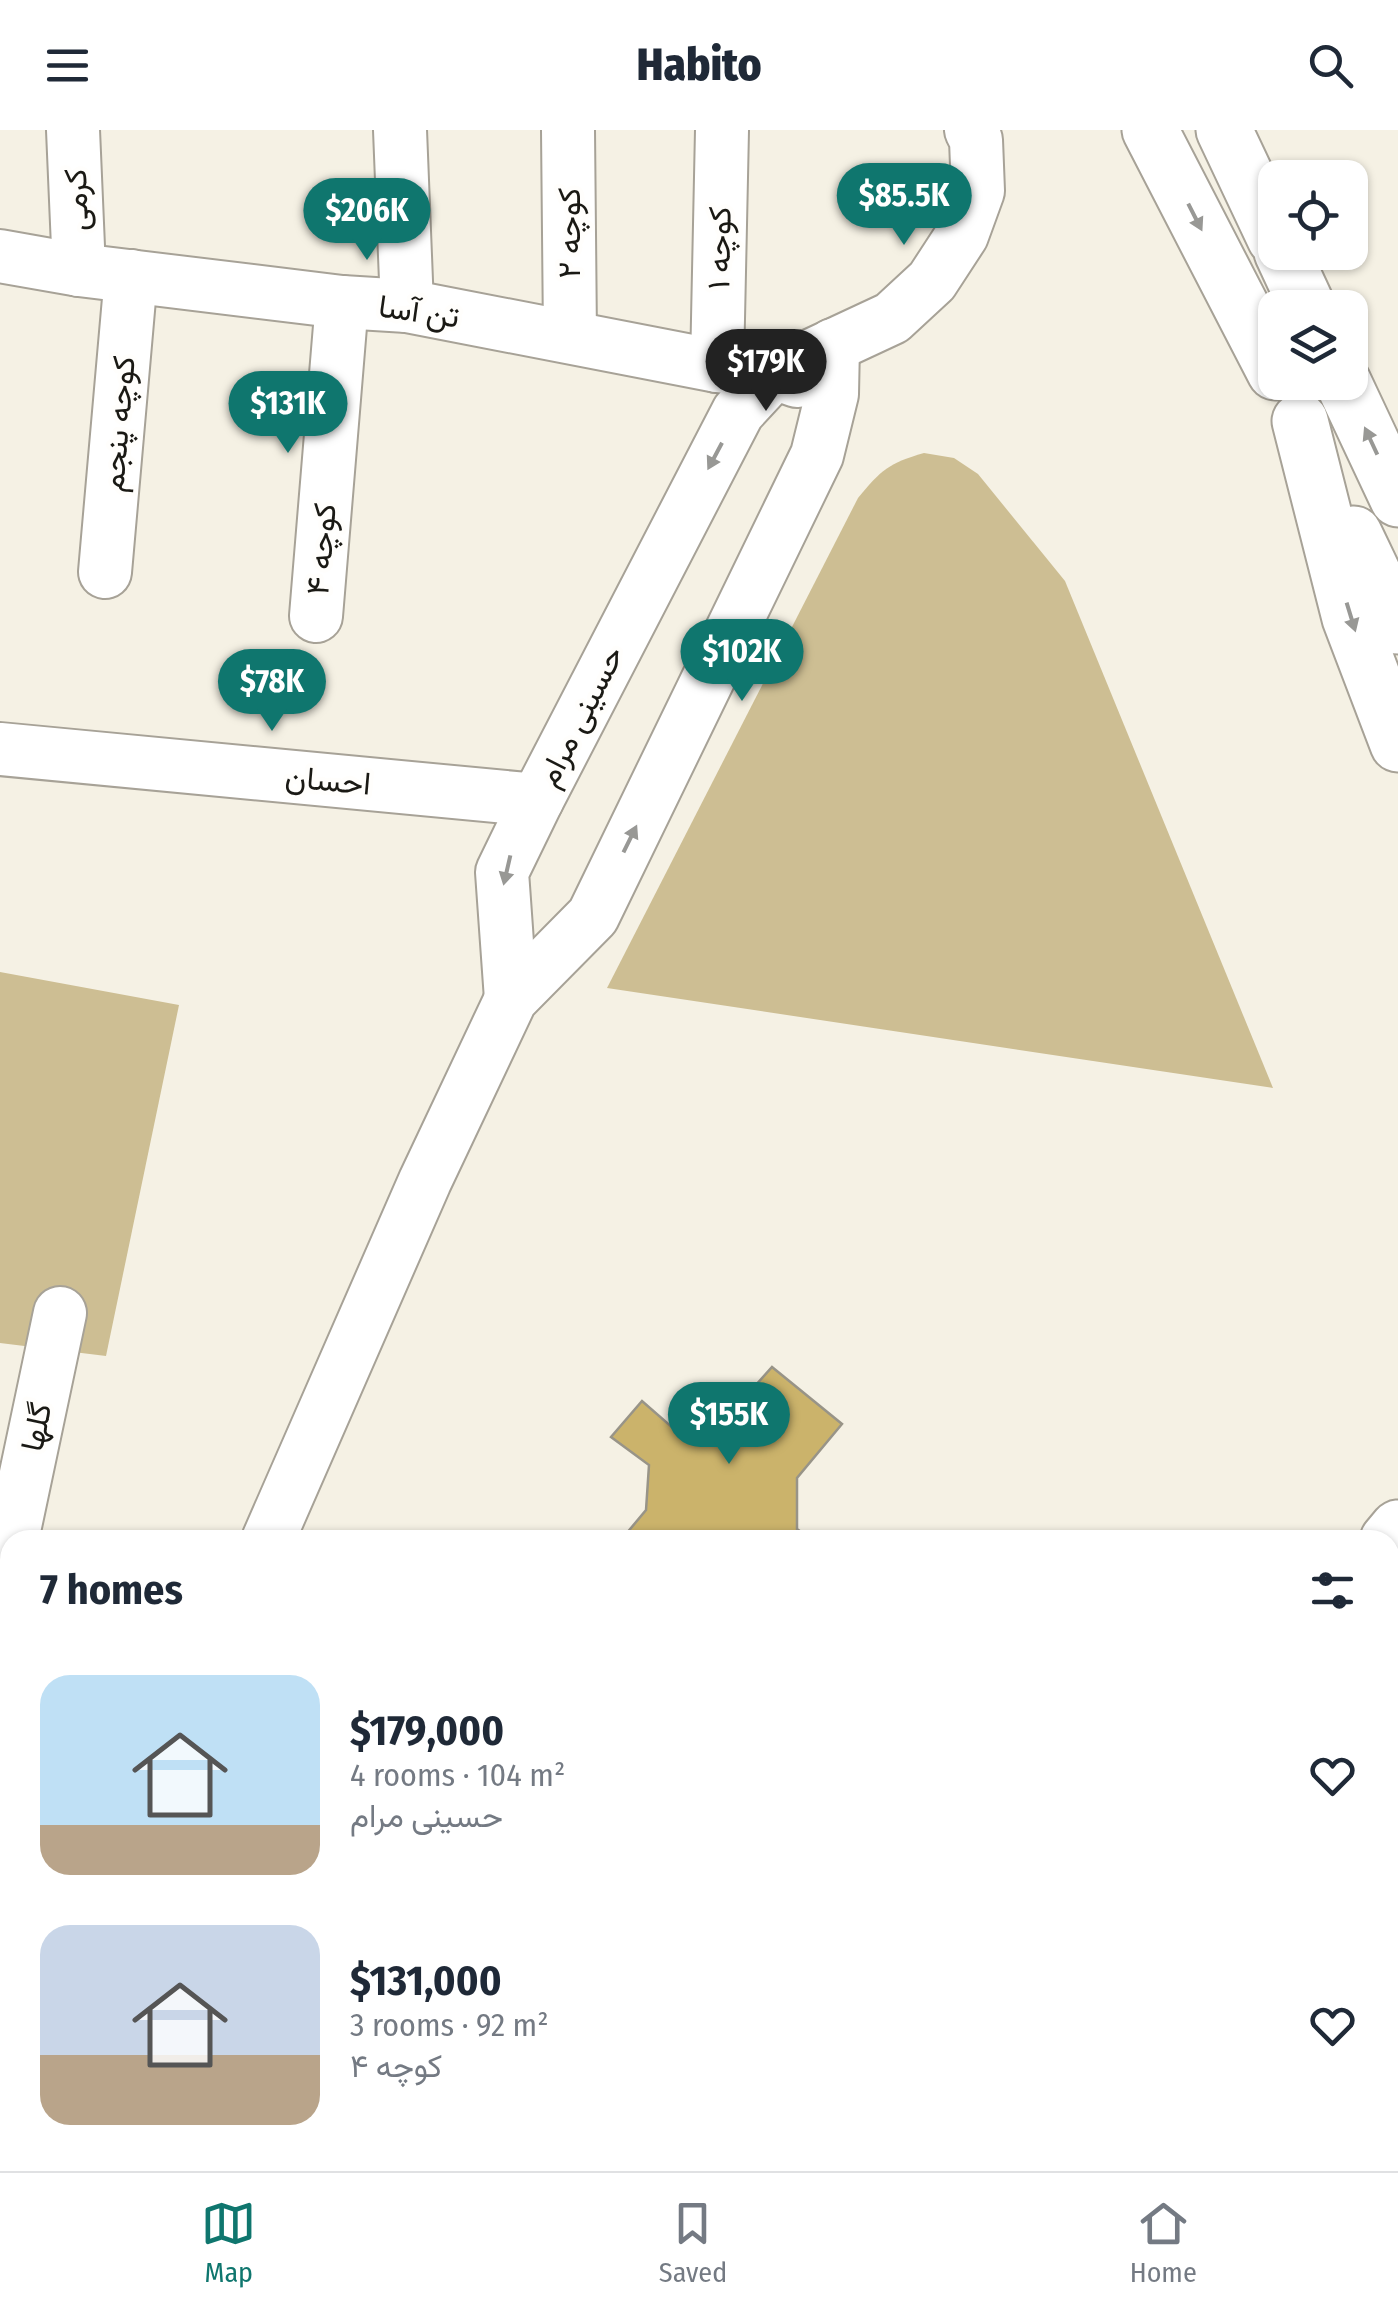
<!DOCTYPE html>
<html lang="en">
<head>
<meta charset="utf-8">
<style>
  :root { --surface:#fff; --page:#f6f6f7; --text:#1f2937; --muted:#747a83; --line:#e0e1e3; --accent:#0f766e }
  body { margin:0; font-family:"Fira Sans Condensed",Vazirmatn,sans-serif; background:var(--page); color:var(--text); height:100vh; display:flex; flex-direction:column; font-size:38px; white-space:nowrap }
  * { box-sizing:border-box; margin:0 }
  p { font-size:32px; color:var(--muted) }
  .icon { flex:none; width:55px; height:55px; fill:none; stroke:currentColor; stroke-width:2; stroke-linecap:round; stroke-linejoin:round }
  .map { position:relative; flex:1; overflow:hidden }
  .drawer { position:absolute; left:0px; top:1400px; width:1400px; height:642px; display:flex; flex-direction:column; background:var(--surface); border-radius:30px 30px 0 0; box-shadow:0 2px 8px #0004 }
  .drawer>* { flex:none }
  .buttons { position:absolute; left:1258px; top:30px; display:grid; gap:20px }
  .buttons a { display:grid; place-items:center; width:110px; height:110px; border-radius:20px; background:var(--surface); box-shadow:0 2px 8px #0004; font-size:50px }
  .price { position:absolute; translate:-50% -85px; padding:0 22px; border-radius:35px; background:var(--accent); color:#fff; font-size:32px; line-height:65px; filter:drop-shadow(0 2px 5px #0008) }
  .price::after { content:''; position:absolute; left:50%; top:60px; width:30px; height:22px; margin-left:-15px; background:inherit; clip-path:polygon(0 0,100% 0,50% 100%) }
  .price.on { background:#222; color:#fff }
  ul { padding:0; list-style:none }
  li { display:flex; align-items:center; gap:30px; height:250px; padding:0 40px }
  li span { display:grid; place-items:center; flex:none; width:280px; height:200px; border-radius:30px; color:#555 }
  li>.icon { margin-inline-start:auto }
  span .icon { width:120px; height:120px; fill:#fffc; stroke-width:1 }
  li b { font-size:42px }
  h2 { display:flex; justify-content:space-between; align-items:center; height:120px; padding:0 40px; font-size:42px }
  header { display:flex; justify-content:space-between; align-items:center; height:130px; padding:0 40px; background:var(--surface); font-size:45px; font-weight:800 }
  .dock { display:flex; justify-content:space-around; align-items:center; height:140px; border-top:2px solid var(--line); background:var(--surface); font-size:28px; color:var(--muted) }
  .dock a { display:grid; justify-items:center; gap:5px }
  .dock .on { color:var(--accent) }
  .map>svg:first-child { display:block }
  .green { fill:#cdbe93 }
  .building { fill:#cbb36b; stroke:#989488; stroke-width:2.5 }
  .lines { fill:none; stroke-linecap:round; stroke-linejoin:round }
  .minor-casing { stroke:#a7a297; stroke-width:56 }
  .major-casing { stroke:#a7a297; stroke-width:59 }
  .highway-casing { stroke:#a7a297; stroke-width:59 }
  .minor { stroke:#fff; stroke-width:52 }
  .major { stroke:#fff; stroke-width:55 }
  .highway { stroke:#fff; stroke-width:55 }
  .oneway { fill:#989895 }
  .labels { text-anchor:middle; dominant-baseline:central; stroke-width:9; stroke-linejoin:round; paint-order:stroke }
  .street-label { font-size:32px; fill:#1a1914; stroke:#fffefc }
</style>
</head>
<body>
<header><svg class="icon" aria-label="menu" viewBox="0 0 24 24"><path d="M4 6h16M4 12h16M4 18h16"/></svg>Habito<svg class="icon" aria-label="search" viewBox="0 0 24 24"><circle cx="10" cy="10" r="6"/><path d="M15 15l6 6"/></svg></header>
<div class="map">
<svg width="1398" height="2041" viewBox="0 0 1398 2041">
  <rect width="100%" height="100%" fill="#f5f1e4"/>
  <!-- green -->
  <g class="green">
    <path d="M 924,323 L 954,328 L 978,344 L 1065,451 L 1273,958 L 607,858 L 858,368 C 881,340 889,333 924,323 Z"/>
    <polygon points="0,842 179,875 106,1226 0,1213"/>
    <polygon points="10,1671 10,2032 147,2033 148,2041 0,2041 0,1672"/>
  </g>
  <!-- building -->
  <polygon class="building" points="772,1237 842,1294 797,1348 797,1399 812,1410 621,1410 646,1380 649,1335 611,1307 642,1271 674,1299 722,1293"/>
  <g class="lines">
    <defs>
      <g id="minor">
        <polyline points="73,0 79,140"/>
        <polyline points="400,0 407,176"/>
        <polyline points="568,0 570,206"/>
        <polyline points="0,126 79,140 342,172 407,176 717,236 774,243 797,251"/>
        <polyline points="717,236 722,0"/>
        <polyline points="105,442 131,146"/>
        <polyline points="316,486 342,172"/>
        <polyline points="0,619 537,670"/>
        <polyline points="511,869 502,742 537,670 738,282 774,243 892,188 932,151 962,105 978,61 976,10 971,0"/>
        <polyline points="12,1410 60,1183"/>
        <polyline points="268,1410 425,1051 511,869 593,786 817,325 832,264 833,215"/>
        <polyline points="0,1470 10,1422"/>
        <polyline points="1390,1758 1398,1776"/>
        <polyline points="1396,2014 1398,2002"/>
        <polyline points="174,2032 174,2041"/>
      </g>
      <g id="major">
        <polyline points="1390,1551 1398,1551"/>
        <polyline points="0,1566 10,1565"/>
        <polyline points="0,1623 10,1622"/>
        <polyline points="1390,1646 1398,1645"/>
      </g>
      <g id="highway">
        <polyline points="1150,0 1275,242"/>
        <polyline points="1224,0 1275,108"/>
        <polyline points="1282,122 1308,178"/>
        <polyline points="1343,252 1398,369"/>
        <polyline points="1300,291 1350,488 1398,614"/>
        <polyline points="1354,404 1398,496"/>
        <polyline points="1388,1410 1398,1398"/>
      </g>
    </defs>
    <!-- minor casing -->
    <use href="#minor" class="minor-casing"/>
    <!-- major casing -->
    <use href="#major" class="major-casing"/>
    <!-- highway casing -->
    <use href="#highway" class="highway-casing"/>
    <!-- minor -->
    <use href="#minor" class="minor"/>
    <!-- major -->
    <use href="#major" class="major"/>
    <!-- highway -->
    <use href="#highway" class="highway"/>
  </g>
  <!-- one-way arrows -->
  <defs><path id="oneway-solid" d="M-6-.8H1V-3.2L6.5 0L1 3.2V.8H-6Z" transform="scale(2.5)"/></defs>
  <g class="oneway">
    <use href="#oneway-solid" transform="translate(1195 87) rotate(63)"/>
    <use href="#oneway-solid" transform="translate(1371 311) rotate(-115)"/>
    <use href="#oneway-solid" transform="translate(715 326) rotate(118)"/>
    <use href="#oneway-solid" transform="translate(1351 487) rotate(73)"/>
    <use href="#oneway-solid" transform="translate(630 709) rotate(-64)"/>
    <use href="#oneway-solid" transform="translate(507 740) rotate(103)"/>
  </g>
  <g class="labels">
    <!-- street labels -->
    <g class="street-label">
      <text transform="translate(76 70) rotate(-92)">کرمی</text>
      <text transform="translate(569 103) rotate(-90)">کوچه ۲</text>
      <text transform="translate(719 118) rotate(-89)">کوچه ۱</text>
      <text transform="translate(419 181) rotate(8)">تن آسا</text>
      <text transform="translate(118 294) rotate(-85)">کوچه پنجم</text>
      <text transform="translate(321 419) rotate(-85)">کوچه ۴</text>
      <text transform="translate(580 586) rotate(-63)">حسینی مرام</text>
      <text transform="translate(328 650) rotate(5)">احسان</text>
      <text transform="translate(36 1297) rotate(-78)">گلها</text>
    </g>
  </g>
</svg>
<div class="buttons">
<a><svg class="icon" aria-label="locate" viewBox="0 0 24 24"><circle cx="12" cy="12" r="6"/><path d="M12 2v4M12 18v4M2 12h4M18 12h4"/></svg></a>
<a><svg class="icon" aria-label="layers" viewBox="0 0 24 24"><path d="M12 4l9 5-9 5-9-5zM3 14l9 5 9-5"/></svg></a>
</div>
<b class="price" style="left:904px;top:118px">$85.5K</b>
<b class="price" style="left:367px;top:133px">$206K</b>
<b class="price on" style="left:766px;top:284px">$179K</b>
<b class="price" style="left:288px;top:326px">$131K</b>
<b class="price" style="left:742px;top:574px">$102K</b>
<b class="price" style="left:272px;top:604px">$78K</b>
<b class="price" style="left:729px;top:1337px">$155K</b>
<section class="drawer">
<h2>7 homes<svg class="icon" aria-label="filters" viewBox="0 0 24 24"><path d="M4 7h16M4 17h16"/><circle cx="9" cy="7" r="2"/><circle cx="15" cy="17" r="2"/></svg></h2>
<ul>
<li><span style="background:linear-gradient(#bfe0f5 75%,#b9a48a 0)"><svg class="icon" aria-label="home" viewBox="0 0 24 24"><path d="M3 11l9-7 9 7M6 9v11h12V9"/></svg></span><div><b>$179,000</b><p>4 rooms · 104 m²</p><p>حسینی مرام</p></div><svg class="icon" aria-label="heart" viewBox="0 0 24 24"><path d="M12 20l-8-8c-3-5 5-10 8-4 3-6 11-1 8 4z"/></svg></li>
<li><span style="background:linear-gradient(#c9d6e8 65%,#b9a48a 0)"><svg class="icon" aria-label="home" viewBox="0 0 24 24"><path d="M3 11l9-7 9 7M6 9v11h12V9"/></svg></span><div><b>$131,000</b><p>3 rooms · 92 m²</p><p>کوچه ۴</p></div><svg class="icon" aria-label="heart" viewBox="0 0 24 24"><path d="M12 20l-8-8c-3-5 5-10 8-4 3-6 11-1 8 4z"/></svg></li>
</ul>
</section>
</div>
<nav class="dock">
<a class="on"><svg class="icon" aria-label="map" viewBox="0 0 24 24"><path d="M3 6l6-2 6 2 6-2v14l-6 2-6-2-6 2zM9 4v14M15 6v14"/></svg>Map</a>
<a><svg class="icon" aria-label="saved" viewBox="0 0 24 24"><path d="M7 4h10v16l-5-4-5 4z"/></svg>Saved</a>
<a><svg class="icon" aria-label="home" viewBox="0 0 24 24"><path d="M3 11l9-7 9 7M6 9v11h12V9"/></svg>Home</a>
</nav>
</body>
</html>
